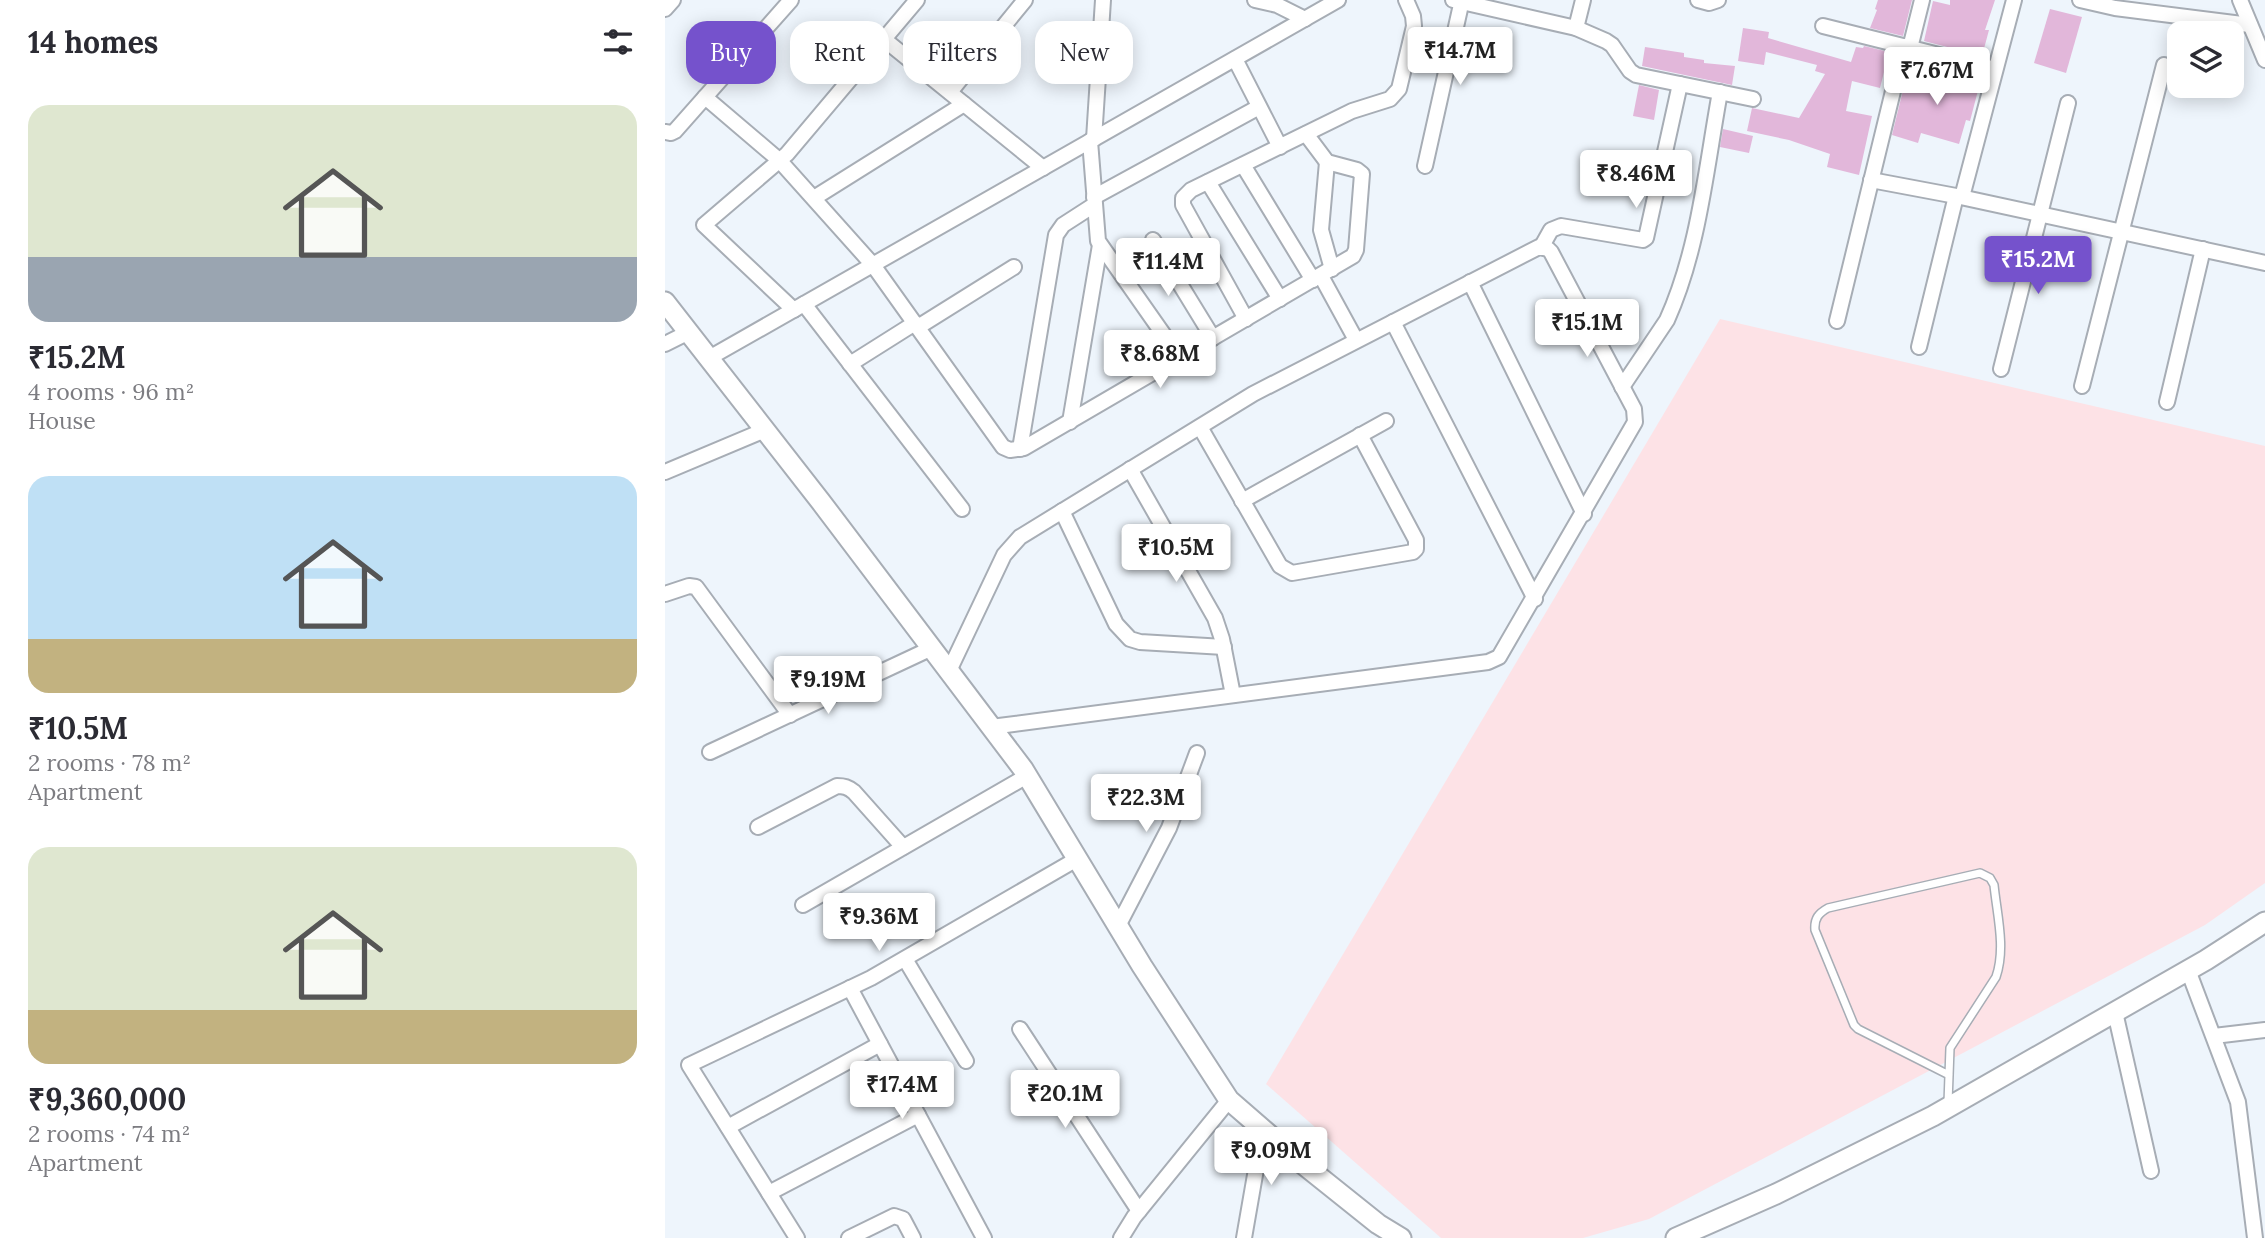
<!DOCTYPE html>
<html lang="en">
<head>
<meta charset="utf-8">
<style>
  :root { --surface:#fff; --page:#f2f2f3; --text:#2b2b33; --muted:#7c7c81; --accent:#7552cc }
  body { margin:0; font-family:Lora,serif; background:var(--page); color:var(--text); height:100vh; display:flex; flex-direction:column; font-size:26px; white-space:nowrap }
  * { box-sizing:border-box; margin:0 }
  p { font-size:23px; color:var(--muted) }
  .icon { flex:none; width:38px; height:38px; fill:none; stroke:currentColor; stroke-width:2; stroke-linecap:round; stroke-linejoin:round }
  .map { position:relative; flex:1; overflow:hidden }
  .panel { display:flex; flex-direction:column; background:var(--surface); width:665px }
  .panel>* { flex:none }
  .banner { position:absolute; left:21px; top:21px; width:665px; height:63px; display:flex; gap:14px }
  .tools { position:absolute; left:1502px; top:21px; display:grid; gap:14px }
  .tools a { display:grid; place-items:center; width:77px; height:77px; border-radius:14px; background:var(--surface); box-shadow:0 4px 18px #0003; font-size:35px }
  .price { position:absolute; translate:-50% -60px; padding:0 16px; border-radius:7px; background:#fff; color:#222; font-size:23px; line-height:46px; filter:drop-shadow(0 2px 4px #0008) }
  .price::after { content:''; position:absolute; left:50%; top:42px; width:21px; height:16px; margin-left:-10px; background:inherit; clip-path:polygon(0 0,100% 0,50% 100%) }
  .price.selected { background:var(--accent); color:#fff }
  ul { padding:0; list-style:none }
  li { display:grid; align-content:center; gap:14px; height:371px; padding:0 28px }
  li span { display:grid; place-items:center; height:217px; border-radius:21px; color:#555 }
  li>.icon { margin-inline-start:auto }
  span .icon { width:126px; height:126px; fill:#fffc; stroke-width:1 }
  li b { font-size:30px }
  h2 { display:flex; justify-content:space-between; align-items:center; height:84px; padding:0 28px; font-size:30px }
  .chip { padding:0 24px; border-radius:21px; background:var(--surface); box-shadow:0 4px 18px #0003; font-size:24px; line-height:63px }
  .chip.selected { background:var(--accent); color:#fff }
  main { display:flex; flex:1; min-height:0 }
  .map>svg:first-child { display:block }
  .industrial { fill:#fde2e6 }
  .building { fill:#e2b7da }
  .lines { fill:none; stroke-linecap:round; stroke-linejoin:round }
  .lane-casing { stroke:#a7adb5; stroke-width:10 }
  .street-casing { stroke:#a7adb5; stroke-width:18 }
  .secondary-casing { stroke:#a7adb5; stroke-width:23 }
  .lane { stroke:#fff; stroke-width:7 }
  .street { stroke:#fff; stroke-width:14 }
  .secondary { stroke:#fff; stroke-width:19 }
</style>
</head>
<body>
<main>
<section class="panel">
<h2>14 homes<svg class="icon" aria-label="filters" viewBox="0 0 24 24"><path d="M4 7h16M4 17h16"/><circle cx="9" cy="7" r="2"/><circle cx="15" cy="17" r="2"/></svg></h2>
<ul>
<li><span style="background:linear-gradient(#dfe7d0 70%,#9aa5b1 0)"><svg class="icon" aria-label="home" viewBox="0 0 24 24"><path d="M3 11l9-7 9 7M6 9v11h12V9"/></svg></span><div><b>₹15.2M</b><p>4 rooms · 96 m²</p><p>House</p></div></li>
<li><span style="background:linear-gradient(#bfe0f5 75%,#c2b280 0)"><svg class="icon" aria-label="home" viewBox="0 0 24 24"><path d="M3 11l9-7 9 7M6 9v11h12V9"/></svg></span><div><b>₹10.5M</b><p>2 rooms · 78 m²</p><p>Apartment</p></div></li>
<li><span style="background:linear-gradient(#dfe7d0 75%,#c2b280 0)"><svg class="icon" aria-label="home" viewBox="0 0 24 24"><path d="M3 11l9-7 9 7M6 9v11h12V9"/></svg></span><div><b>₹9,360,000</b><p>2 rooms · 74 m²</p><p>Apartment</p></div></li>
</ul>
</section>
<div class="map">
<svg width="1600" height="1238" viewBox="0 0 1600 1238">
  <rect width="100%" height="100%" fill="#eef5fc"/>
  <!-- industrial -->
  <polygon class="industrial" points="1055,319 1600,446 1600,883 1540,925 984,1219 918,1238 776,1238 601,1084"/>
  <!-- building -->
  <g class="building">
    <polygon points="1213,0 1247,0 1238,36 1205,28 1212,10 1210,9"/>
    <polygon points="1285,0 1330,0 1320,30 1324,30 1317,56 1259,41 1268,1 1285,5"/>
    <polygon points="1385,9 1417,17 1401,73 1369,63"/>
    <polygon points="1078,28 1104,32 1103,38 1186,62 1191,47 1198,48 1199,46 1224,52 1215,88 1187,81 1181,111 1207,116 1194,175 1162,167 1165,154 1124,140 1082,131 1087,108 1134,118 1160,74 1150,71 1152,65 1101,52 1099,65 1073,61"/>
    <polygon points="980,47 1019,53 1019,57 1039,60 1039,63 1070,66 1067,85 977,66"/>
    <polygon points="1284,67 1313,75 1312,78 1316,79 1305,121 1301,120 1294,144 1256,133 1253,143 1227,135 1241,78 1271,88 1277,68 1283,70"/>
    <polygon points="974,85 994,90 989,120 968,116"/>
    <polygon points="1058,129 1088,136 1084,153 1055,147"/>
  </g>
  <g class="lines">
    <defs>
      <path id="lane" d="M 1283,1103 L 1285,1048 L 1331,977 C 1341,948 1332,915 1329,885 L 1325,878 L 1315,873 L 1163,908 C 1154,913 1149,918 1150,930 L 1189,1025 L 1193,1029 L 1284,1075"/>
      <g id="street">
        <polyline points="590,0 612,5 640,19"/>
        <polyline points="788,0 911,28 941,41 947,45 965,71 971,75 1088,99"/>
        <polyline points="1033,0 1044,3 1053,0"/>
        <polyline points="1415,0 1450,8 1585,25"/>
        <polyline points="1575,0 1600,60"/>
        <polyline points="0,9 8,0"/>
        <polyline points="1158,26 1330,69"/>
        <polyline points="911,28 918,0"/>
        <polyline points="220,40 378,168"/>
        <polyline points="1245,48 1257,0"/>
        <polyline points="570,59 615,147"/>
        <polyline points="285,92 360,0"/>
        <polyline points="40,97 114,160 208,265 338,447 345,450 359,448 688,256 691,250 697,174 692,170 662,162 641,134"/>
        <polyline points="0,132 6,133 10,131 126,0"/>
        <polyline points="429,139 438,0"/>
        <polyline points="425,141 433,241 515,358"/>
        <polyline points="662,162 656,230 667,269"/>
        <polyline points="578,165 648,280"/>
        <polyline points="760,166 797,0"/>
        <polyline points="1206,180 1291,196 1600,263"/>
        <polyline points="543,182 615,299"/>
        <polyline points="429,197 594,107"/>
        <polyline points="1297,197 1349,0"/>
        <polyline points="149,198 299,104"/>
        <polyline points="488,240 548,338"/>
        <polyline points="877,246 886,230 896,226 978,240 981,238 1015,84"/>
        <polyline points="656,276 691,340"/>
        <polyline points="805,282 919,514"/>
        <polyline points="139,304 297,509"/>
        <polyline points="129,310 39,225 122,154 252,0"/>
        <polyline points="581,319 518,205 518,198 526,190 687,111 725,99 734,89 749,26 748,16 741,0"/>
        <polyline points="1172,321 1239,46"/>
        <polyline points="728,322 870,599"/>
        <polyline points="253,327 349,267"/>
        <polyline points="0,344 24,332"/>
        <polyline points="1254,347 1291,196"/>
        <polyline points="44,358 673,0"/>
        <polyline points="185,364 250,323"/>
        <polyline points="1336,369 1403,103"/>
        <polyline points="1417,386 1499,65"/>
        <path d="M 957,387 L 1002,320 C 1034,249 1041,168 1055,92"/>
        <polyline points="1502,402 1538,249"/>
        <polyline points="405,422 435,245"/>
        <polyline points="535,427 615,566 627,573 748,552 751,549 751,540 695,435"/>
        <polyline points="355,449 391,235 398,225 429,205"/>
        <polyline points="465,469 550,618 557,639 568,695"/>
        <polyline points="0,472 100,430"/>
        <polyline points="577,501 721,421"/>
        <polyline points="397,511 451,624 465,639 475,642 559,647"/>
        <polyline points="0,594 24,586 31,587 125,715"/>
        <polyline points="284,671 339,555 355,537 588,394 874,247 883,249 886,252 969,409 970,422 834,657 823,662 326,727"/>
        <polyline points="45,752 267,648"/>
        <path d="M 93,827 L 172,786 C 179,786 183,787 189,792 L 238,847"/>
        <polyline points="138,905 362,776"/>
        <polyline points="453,926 504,828 532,753"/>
        <polyline points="240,959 301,1061"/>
        <polyline points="1523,970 1573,1102 1590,1238"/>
        <polyline points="185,988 319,1238"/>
        <polyline points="1450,1012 1486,1171"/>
        <polyline points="355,1029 474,1211"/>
        <polyline points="1549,1036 1600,1030"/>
        <polyline points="63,1127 215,1044"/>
        <polyline points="104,1193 253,1115"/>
        <polyline points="132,1238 24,1065 206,978 412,859"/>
        <polyline points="184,1238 229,1216 238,1219 248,1238"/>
        <polyline points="456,1238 469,1217 564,1100"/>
        <polyline points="579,1238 598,1129"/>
      </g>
      <g id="secondary">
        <polyline points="0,302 156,502 358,769 477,966 564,1100 638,1164 713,1224 736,1238"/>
        <polyline points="1011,1238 1111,1194 1268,1116 1541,960 1600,922"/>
      </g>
    </defs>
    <!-- lane casing -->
    <use href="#lane" class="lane-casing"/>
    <!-- street casing -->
    <use href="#street" class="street-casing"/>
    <!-- secondary casing -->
    <use href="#secondary" class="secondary-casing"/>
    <!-- lane -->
    <use href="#lane" class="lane"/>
    <!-- street -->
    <use href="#street" class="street"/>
    <!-- secondary -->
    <use href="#secondary" class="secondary"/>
  </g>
</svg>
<div class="tools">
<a><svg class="icon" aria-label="layers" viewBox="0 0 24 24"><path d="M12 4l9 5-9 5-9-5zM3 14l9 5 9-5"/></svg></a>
</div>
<b class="price" style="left:795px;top:87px">₹14.7M</b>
<b class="price" style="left:1272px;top:107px">₹7.67M</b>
<b class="price" style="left:971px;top:210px">₹8.46M</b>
<b class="price selected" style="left:1373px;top:296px">₹15.2M</b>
<b class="price" style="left:503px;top:298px">₹11.4M</b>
<b class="price" style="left:922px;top:359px">₹15.1M</b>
<b class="price" style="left:495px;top:390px">₹8.68M</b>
<b class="price" style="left:511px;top:584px">₹10.5M</b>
<b class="price" style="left:163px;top:716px">₹9.19M</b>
<b class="price" style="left:481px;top:834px">₹22.3M</b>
<b class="price" style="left:214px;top:953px">₹9.36M</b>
<b class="price" style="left:237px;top:1121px">₹17.4M</b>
<b class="price" style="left:400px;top:1130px">₹20.1M</b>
<b class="price" style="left:606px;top:1187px">₹9.09M</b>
<div class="banner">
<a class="chip selected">Buy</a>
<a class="chip">Rent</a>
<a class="chip">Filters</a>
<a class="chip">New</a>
</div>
</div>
</main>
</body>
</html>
